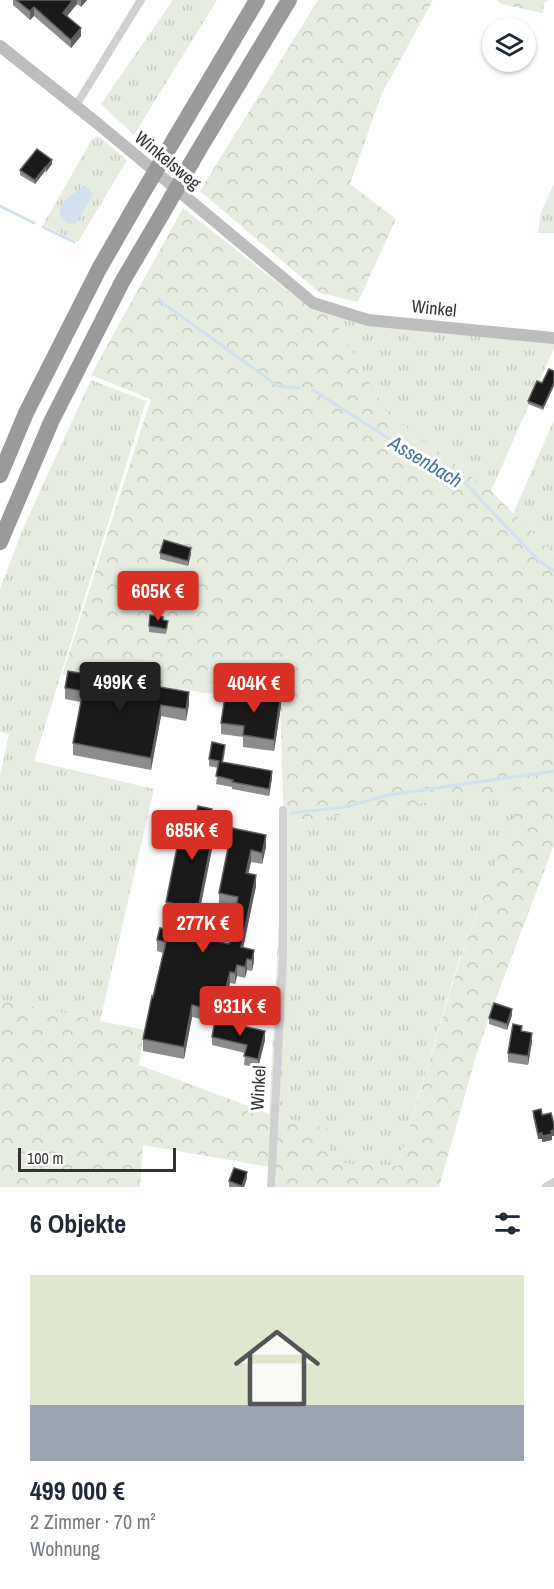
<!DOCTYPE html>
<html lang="de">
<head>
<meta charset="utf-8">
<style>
  :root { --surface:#fff; --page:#f2f2f3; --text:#1f2937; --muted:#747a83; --accent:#d93025 }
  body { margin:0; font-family:"Archivo Narrow",sans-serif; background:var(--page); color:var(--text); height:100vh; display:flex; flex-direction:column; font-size:22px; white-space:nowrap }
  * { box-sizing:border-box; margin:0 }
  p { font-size:20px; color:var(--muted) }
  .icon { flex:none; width:33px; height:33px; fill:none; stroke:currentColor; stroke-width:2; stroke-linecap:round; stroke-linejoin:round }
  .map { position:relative; height:1187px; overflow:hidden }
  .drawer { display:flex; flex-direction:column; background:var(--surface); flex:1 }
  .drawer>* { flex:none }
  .fabs { position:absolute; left:482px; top:18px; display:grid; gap:12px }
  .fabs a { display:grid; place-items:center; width:54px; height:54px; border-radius:50%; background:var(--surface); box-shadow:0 2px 4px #0004; font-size:30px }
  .scale { position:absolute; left:18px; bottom:15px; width:158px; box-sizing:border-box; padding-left:6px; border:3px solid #333; border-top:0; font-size:16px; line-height:21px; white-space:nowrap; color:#333; -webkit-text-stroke:4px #fff; paint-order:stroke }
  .price { position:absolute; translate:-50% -51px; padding:0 14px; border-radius:6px; background:var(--accent); color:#fff; font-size:20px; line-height:39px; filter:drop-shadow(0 2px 3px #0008) }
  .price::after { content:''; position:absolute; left:50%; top:36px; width:18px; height:14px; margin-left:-9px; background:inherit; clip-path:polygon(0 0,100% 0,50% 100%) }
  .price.on { background:#222; color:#fff }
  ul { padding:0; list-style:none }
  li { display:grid; align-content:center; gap:12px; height:318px; padding:0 30px }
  li span { display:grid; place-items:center; height:186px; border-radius:0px; color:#555 }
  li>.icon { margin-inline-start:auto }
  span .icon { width:108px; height:108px; fill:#fffc; stroke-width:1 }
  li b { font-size:26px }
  h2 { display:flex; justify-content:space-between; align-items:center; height:72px; padding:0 30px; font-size:26px }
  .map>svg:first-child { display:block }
  .grass { fill:url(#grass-tufts) }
  .forest { fill:url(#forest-crowns) }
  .water { fill:#cfe2ee }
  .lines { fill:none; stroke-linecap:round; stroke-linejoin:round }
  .stream { stroke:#cfe2ee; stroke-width:3 }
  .street { stroke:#d0d0d0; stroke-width:8 }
  .secondary { stroke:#bdbdbd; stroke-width:12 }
  .highway { stroke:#9a9a9a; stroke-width:16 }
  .highway-bridge { stroke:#9a9a9a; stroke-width:16 }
  .wall { fill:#8c8c8c }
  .shaded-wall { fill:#5f5f5f }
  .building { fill:#1a1a1a; stroke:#5f5f5f; stroke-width:1.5 }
  .labels { text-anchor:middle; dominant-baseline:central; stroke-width:6; stroke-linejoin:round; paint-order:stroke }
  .street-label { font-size:18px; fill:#333; stroke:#fff }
  .water-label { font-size:20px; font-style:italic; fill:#3f7597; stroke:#fff }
</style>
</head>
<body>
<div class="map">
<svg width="554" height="1187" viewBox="0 0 554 1187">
  <defs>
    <pattern id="grass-tufts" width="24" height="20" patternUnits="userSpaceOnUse" patternTransform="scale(1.5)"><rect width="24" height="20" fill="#e6ecdf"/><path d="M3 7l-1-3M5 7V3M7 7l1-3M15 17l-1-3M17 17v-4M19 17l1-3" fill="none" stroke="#c6cbc0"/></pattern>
    <pattern id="forest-crowns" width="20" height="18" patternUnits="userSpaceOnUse" patternTransform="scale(1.5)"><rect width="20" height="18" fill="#e6ecdf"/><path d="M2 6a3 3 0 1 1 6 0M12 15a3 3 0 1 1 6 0" fill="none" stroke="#c6cbc0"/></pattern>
  </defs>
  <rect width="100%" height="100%" fill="#fff"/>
  <!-- grass -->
  <g class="grass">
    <polygon points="173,0 217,0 134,135 101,104"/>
    <polygon points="98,136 127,160 78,242 43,225 92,139"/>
    <polygon points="554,184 554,233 538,233 541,212"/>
    <polygon points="331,315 364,325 554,343 554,348 491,491 387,414"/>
    <polygon points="91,380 146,401 34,761 154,789 100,1021 0,1000 0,775 9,734 0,732 0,589 24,526"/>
    <polygon points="554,420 554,554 513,514"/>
    <polygon points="524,788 458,963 398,1166 329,1163 269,1114 284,823"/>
  </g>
  <!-- forest -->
  <g class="forest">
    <polygon points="318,0 433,0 381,95 350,184 396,219 358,302 320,293 200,191"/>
    <polygon points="497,0 549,0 544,3 543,13 501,4"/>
    <polygon points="183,208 311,309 331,315 387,413 491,491 554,554 554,845 493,1006 476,1056 439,1187 275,1187 276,1168 143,1145 140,1187 0,1187 0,1000 144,1030 139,1065 269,1114 329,1129 329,1163 398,1166 460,959 523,789 284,823 280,702 62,675 151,399 91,375"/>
  </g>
  <!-- water -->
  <path class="water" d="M 83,187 L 89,188 L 93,195 L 76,223 L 68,224 C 66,221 62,220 61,217 C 54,205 76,192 83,187 Z"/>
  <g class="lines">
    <!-- stream -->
    <g class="stream">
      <polyline points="0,206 34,223"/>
      <polyline points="43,227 74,242"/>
      <polyline points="159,299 164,304 278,386 299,388"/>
      <polyline points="313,390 443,473 465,483 538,560 554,571"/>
      <polyline points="292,813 345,807 388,795 554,771"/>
    </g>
    <!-- street -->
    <g class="street">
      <polyline points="75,107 141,0"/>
      <polyline points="271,1187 283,956 283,810"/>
      <polyline points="546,1187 554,1182"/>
    </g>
    <!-- secondary -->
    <polyline class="secondary" points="0,46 97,123 313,303 368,320 554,338"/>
    <!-- highway -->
    <g class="highway">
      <polyline points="175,138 257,0"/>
      <polyline points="197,153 289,0"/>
      <polyline points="0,475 26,413 99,269 138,201"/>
      <polyline points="0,542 51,422 122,282 162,214"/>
    </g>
    <!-- highway-bridge -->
    <g class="highway-bridge">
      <polyline points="138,201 175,138"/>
      <polyline points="162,214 197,153"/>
    </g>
  </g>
  <!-- wall -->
  <g class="wall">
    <polygon points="13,0 87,0 81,7 77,4 67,16 81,36 71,48 34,16 30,20 13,5"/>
    <polygon points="52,164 46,172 45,171 35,184 20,175 20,170"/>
    <polygon points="549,369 543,410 528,404 528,401 542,383"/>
    <polygon points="160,553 191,554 188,566 160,559"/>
    <polygon points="170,591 168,602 166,602 166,605 128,600 128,594"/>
    <polygon points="163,620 168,626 166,634 149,632 149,626"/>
    <polygon points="65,688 189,704 186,721 161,716 151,770 73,755 73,743 81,702 65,699"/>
    <polygon points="251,700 281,706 274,751 243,747 243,737 221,734 221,723"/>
    <polygon points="225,752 223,762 272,778 269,796 232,789 232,787 216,784 218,768 209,766 209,759"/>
    <polygon points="212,815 219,827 215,840 214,839 198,919 166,913 166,902 190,835"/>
    <polygon points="232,828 266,847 262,864 251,862 248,873 256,886 243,947 254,961 252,971 247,970 245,978 237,976 235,984 230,983 221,1021 265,1040 258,1068 244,1065 245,1053 212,1045 212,1037 215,1022 192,1017 184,1059 143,1051 143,1039 163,953 157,951 157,940 229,944 236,908 219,904 219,893"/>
    <polygon points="512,1015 507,1030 489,1024 489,1018"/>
    <polygon points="532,1042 528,1065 508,1062 508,1053"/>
    <polygon points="533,1111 542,1115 554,1124 554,1136 552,1136 552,1140 542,1142 542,1139 538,1139 533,1116"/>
    <polygon points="247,1178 244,1187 229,1187 229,1181"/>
  </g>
  <!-- shaded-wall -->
  <g class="shaded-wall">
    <polygon points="73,0 77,0 77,4 63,21 63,13"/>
    <polygon points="81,0 87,0 81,7"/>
    <polygon points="34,7 34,16 30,20 30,11"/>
    <polygon points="81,28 81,36 71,48 71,40"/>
    <polygon points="52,160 52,164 46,172 46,167"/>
    <polygon points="45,167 45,171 35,184 35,180"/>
    <polygon points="554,383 554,386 543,410 543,407"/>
    <polygon points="191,548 191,554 188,566 188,561"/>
    <polygon points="189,692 189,704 186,721 186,709"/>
    <polygon points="281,694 281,706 274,751 274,740"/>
    <polygon points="161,705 161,716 151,770 151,758"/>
    <polygon points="272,771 272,778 269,796 269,789"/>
    <polygon points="219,816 219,827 215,840 215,829"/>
    <polygon points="214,829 214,839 198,919 198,909"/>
    <polygon points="266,835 266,847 262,864 262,853"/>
    <polygon points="251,850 251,862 246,884 246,873"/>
    <polygon points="256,875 256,886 241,958 241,947"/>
    <polygon points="254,950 254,961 252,971 252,960"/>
    <polygon points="247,959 247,970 245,978 245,967"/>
    <polygon points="237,965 237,976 235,984 235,973"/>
    <polygon points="230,972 230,983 220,1023 220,1012"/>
    <polygon points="192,1005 192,1017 184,1059 184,1047"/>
    <polygon points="512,1009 512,1015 507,1030 507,1024"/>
    <polygon points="265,1031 265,1040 258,1068 258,1059"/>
    <polygon points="532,1033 532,1042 528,1065 528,1056"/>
    <polygon points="554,1130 554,1136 552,1136 552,1140 542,1142 542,1136"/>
    <polygon points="542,1133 542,1139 538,1139 538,1134"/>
    <polygon points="247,1172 247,1178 244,1187 242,1187"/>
  </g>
  <!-- building -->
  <g class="building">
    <polygon points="16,0 73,0 63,13 81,28 71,40 34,7 30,11"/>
    <polygon points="37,149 52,160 46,167 45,167 35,180 20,170"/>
    <polygon points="549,369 554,371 554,383 543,407 528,401 537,381 542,383"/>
    <polygon points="164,540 191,548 188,561 160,553"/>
    <polygon points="130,581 156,585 156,583 170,585 168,596 166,596 166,599 128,594"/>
    <polygon points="150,615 163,617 163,620 168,621 166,629 149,626"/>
    <polygon points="68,671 189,692 186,709 161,705 151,758 73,743 83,691 65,688"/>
    <polygon points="252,690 281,694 274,740 243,735 244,726 221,723 225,696 251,700"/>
    <polygon points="212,742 225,745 222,762 272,771 269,789 232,782 233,780 216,776 219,761 209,759"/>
    <polygon points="198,806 212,809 210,814 219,816 215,829 214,829 198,909 166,902 180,833 190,835"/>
    <polygon points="232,828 266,835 262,853 251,850 246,873 256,875 241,947 254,950 252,960 247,959 245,967 237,965 235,973 230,972 220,1012 192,1005 184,1047 143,1039 152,996 153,997 166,942 157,940 160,928 229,944 238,897 219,893"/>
    <polygon points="494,1003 512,1009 507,1024 489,1018"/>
    <polygon points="215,1020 265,1031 258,1059 244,1056 247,1045 212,1037"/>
    <polygon points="513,1024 522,1026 521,1031 532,1033 528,1056 508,1053"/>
    <polygon points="541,1109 542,1115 551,1113 554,1124 554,1130 551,1131 552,1134 542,1136 542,1133 538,1134 533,1111"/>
    <polygon points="234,1168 247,1172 242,1186 229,1181"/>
  </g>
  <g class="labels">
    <!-- street labels -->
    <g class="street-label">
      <text transform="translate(168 160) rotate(40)">Winkelsweg</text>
      <text transform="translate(434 308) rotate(6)">Winkel</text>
      <text transform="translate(258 1088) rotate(-87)">Winkel</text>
    </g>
    <!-- water labels -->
    <g class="water-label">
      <text transform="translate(426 461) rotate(31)">Assenbach</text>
    </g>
  </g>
</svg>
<div class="fabs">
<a><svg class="icon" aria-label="layers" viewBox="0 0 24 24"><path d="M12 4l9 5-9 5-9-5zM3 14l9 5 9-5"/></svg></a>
</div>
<div class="scale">100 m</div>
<b class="price" style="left:158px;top:622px">605K €</b>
<b class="price on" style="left:120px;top:713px">499K €</b>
<b class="price" style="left:254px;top:714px">404K €</b>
<b class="price" style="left:192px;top:861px">685K €</b>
<b class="price" style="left:203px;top:954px">277K €</b>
<b class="price" style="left:240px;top:1037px">931K €</b>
</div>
<section class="drawer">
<h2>6 Objekte<svg class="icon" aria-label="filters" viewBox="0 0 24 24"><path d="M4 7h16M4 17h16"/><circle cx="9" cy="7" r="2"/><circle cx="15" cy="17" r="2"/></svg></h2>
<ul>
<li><span style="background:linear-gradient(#dfe7d0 70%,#9aa5b1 0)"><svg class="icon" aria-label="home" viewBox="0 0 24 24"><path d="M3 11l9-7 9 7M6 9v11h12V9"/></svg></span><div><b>499 000 €</b><p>2 Zimmer · 70 m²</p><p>Wohnung</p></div></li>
</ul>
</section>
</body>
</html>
